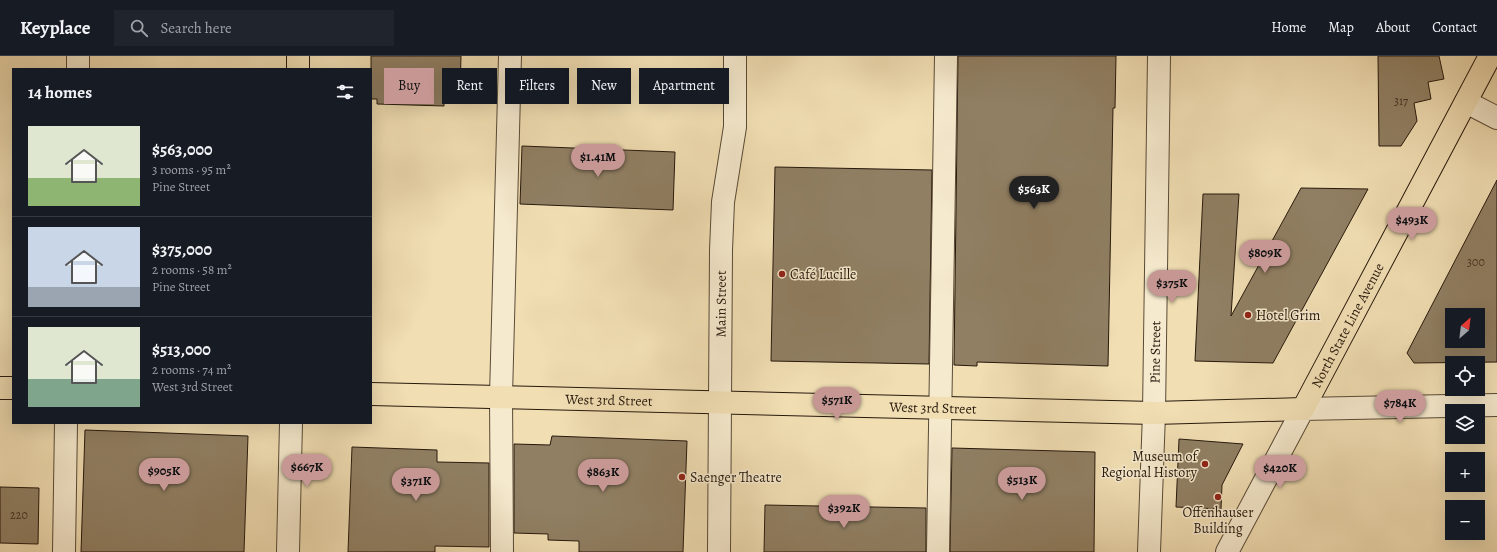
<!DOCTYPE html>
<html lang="en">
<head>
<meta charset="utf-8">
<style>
  :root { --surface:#171b24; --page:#20242c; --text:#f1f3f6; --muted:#9ea1a6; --line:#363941; --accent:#c59692 }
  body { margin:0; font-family:Alegreya,serif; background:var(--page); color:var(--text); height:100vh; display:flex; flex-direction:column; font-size:15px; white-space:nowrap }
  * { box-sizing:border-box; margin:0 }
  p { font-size:13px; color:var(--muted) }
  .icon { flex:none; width:22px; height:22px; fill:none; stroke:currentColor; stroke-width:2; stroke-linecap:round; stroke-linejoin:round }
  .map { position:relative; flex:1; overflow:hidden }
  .sheet { position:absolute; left:12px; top:12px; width:360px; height:356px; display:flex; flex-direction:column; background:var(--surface); border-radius:0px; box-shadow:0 4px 16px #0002 }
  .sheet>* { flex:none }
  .top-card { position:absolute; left:384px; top:12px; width:380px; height:36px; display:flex; gap:8px }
  .needle { width:26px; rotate:28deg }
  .fabs { position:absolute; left:1445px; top:252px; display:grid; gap:8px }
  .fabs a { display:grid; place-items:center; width:40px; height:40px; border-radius:0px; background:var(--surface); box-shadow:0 4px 16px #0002; font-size:20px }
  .price { position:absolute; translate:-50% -34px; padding:0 9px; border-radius:14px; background:var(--accent); color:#111; font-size:13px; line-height:26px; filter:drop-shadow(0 1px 2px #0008) }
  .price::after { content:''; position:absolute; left:50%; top:24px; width:12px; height:9px; margin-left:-6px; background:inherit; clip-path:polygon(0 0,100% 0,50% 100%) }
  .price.current { background:#222; color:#fff }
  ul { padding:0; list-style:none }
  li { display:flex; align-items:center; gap:12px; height:100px; padding:0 16px }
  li+li { border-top:1px solid var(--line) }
  li span { display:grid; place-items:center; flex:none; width:112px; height:80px; border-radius:0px; color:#555 }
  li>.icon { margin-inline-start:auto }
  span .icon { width:48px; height:48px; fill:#fffc; stroke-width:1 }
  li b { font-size:17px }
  h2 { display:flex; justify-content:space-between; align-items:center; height:48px; padding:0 16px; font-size:17px }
  .pill { padding:0 14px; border-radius:0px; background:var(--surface); box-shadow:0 4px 16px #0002; font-size:14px; line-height:36px }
  .pill.current { background:var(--accent); color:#111 }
  header { display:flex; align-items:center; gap:24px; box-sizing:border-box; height:56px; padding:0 20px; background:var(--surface); border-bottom:1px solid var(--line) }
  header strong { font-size:19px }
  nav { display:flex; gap:22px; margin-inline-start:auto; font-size:14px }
  .search { width:280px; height:36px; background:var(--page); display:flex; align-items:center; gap:10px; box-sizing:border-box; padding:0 14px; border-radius:0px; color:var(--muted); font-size:15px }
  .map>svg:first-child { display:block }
  .building { fill:#907f63; stroke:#26180c; fill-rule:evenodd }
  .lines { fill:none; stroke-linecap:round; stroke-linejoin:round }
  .minor-casing { stroke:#594a36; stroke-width:24 }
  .major-casing { stroke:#26180c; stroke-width:24 }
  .minor { stroke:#f6eace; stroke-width:22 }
  .major { stroke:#f1deb3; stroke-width:22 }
  .poi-dot { fill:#8f2418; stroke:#f6eace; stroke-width:1.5 }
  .labels { text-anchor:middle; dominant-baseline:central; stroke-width:3; stroke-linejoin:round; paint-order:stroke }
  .number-label { font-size:12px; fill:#403222 }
  .poi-label { font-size:14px; fill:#26180c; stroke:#f6eace; text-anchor:start }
  .street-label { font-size:14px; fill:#26180c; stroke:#f6eace }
</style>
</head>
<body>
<header>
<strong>Keyplace</strong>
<div class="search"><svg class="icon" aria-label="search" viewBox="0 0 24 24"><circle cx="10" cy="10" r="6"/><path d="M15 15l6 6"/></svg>Search here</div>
<nav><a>Home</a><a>Map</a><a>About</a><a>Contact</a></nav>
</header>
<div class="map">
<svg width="1497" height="496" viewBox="0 0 1497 496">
  <rect width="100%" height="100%" fill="#f1deb3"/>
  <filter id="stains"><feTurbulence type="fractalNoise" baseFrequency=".005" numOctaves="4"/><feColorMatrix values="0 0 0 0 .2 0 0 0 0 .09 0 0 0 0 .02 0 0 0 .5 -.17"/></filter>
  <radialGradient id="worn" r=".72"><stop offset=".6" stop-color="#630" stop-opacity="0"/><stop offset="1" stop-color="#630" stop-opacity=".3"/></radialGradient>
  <!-- building -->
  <g class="building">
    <polygon points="371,0 461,0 460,36 444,36 444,50 377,48 377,43 371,43"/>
    <polygon points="958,0 1116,0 1115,52 1113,52 1108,310 977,306 977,310 954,309"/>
    <polygon points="1378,0 1439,0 1444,23 1428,26 1431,43 1414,47 1417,65 1401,90 1379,90"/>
    <polygon points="522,90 675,96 673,154 520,148"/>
    <polygon points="775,111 932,114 929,308 771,305"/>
    <path d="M 1497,124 L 1497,306 L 1414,307 L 1407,297 ZM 1452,259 L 1478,259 L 1478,285 L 1452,285 Z"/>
    <polygon points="1301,132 1368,133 1273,307 1195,305 1203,138 1239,138 1231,260"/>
    <polygon points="85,374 248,380 244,496 81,496"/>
    <polygon points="552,380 687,385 683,496 579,496 579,485 548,484 548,478 514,477 514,388 550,389"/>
    <polygon points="1179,383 1243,388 1222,429 1221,453 1176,451"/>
    <polygon points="352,391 437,394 437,406 489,407 489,491 435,490 435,496 348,496"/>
    <polygon points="952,392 1095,396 1094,496 950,496"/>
    <polygon points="0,431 39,432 38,488 0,487"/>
    <polygon points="765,449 926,452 926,496 764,496"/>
  </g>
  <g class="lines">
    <defs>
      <g id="minor">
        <polyline points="78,13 78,0"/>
        <polyline points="1466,46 1497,62"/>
        <polyline points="64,496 66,367"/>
        <polyline points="288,496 291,367"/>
        <polyline points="502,496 501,340 510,0"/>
        <path id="s1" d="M 719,496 L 721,194 L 723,146 L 735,71 L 735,0"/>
        <polyline points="938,496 946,0"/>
        <path id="s2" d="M 1149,496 L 1154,357 L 1159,0"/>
        <polyline points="1227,496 1303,353 1497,349"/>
      </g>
      <g id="major">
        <polyline points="298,13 298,0"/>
        <polyline points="0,332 13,332"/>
        <path id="s3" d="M 371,338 L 1154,357 L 1303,353 L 1490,0"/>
      </g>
    </defs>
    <!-- minor casing -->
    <use href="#minor" class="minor-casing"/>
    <!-- major casing -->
    <use href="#major" class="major-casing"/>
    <!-- minor -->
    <use href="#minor" class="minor"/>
    <!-- major -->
    <use href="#major" class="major"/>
  </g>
  <!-- markers -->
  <g class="poi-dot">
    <circle cx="782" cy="218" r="4"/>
    <circle cx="1248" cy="259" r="4"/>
    <circle cx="1205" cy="408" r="4"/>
    <circle cx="682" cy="421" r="4"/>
    <circle cx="1218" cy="441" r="4"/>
  </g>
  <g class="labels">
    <!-- number labels -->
    <g class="number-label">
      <text x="1401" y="45">317</text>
      <text x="1476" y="206">300</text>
      <text x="19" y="459">220</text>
    </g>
    <!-- poi labels -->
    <g class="poi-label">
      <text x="790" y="218">Café Lucille</text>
      <text x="1256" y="259">Hotel Grim</text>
      <text x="1197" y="400" text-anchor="end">Museum of<tspan x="1197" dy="16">Regional History</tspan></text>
      <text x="690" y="421">Saenger Theatre</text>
      <text x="1218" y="456" text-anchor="middle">Offenhauser<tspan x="1218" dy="16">Building</tspan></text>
    </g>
    <!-- street labels -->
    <g class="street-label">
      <text stroke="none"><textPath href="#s1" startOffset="248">Main Street</textPath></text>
      <text stroke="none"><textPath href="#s3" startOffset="1027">North State Line Avenue</textPath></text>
      <text stroke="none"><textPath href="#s2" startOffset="200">Pine Street</textPath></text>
      <text stroke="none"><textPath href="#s3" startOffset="238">West 3rd Street</textPath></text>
      <text stroke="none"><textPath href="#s3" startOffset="562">West 3rd Street</textPath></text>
    </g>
  </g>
  <rect width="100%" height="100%" filter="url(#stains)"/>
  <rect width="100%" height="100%" fill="url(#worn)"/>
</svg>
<div class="fabs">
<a><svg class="needle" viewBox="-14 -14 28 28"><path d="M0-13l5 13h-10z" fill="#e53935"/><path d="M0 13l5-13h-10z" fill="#9ea1a6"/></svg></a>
<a><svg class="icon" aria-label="locate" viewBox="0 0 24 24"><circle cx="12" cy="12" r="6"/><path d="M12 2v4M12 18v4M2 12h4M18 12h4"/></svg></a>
<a><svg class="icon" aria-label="layers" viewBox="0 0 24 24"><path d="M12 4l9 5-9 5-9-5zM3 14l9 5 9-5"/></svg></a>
<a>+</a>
<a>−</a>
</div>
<b class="price" style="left:598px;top:122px">$1.41M</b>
<b class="price current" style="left:1034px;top:154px">$563K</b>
<b class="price" style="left:1412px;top:185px">$493K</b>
<b class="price" style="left:1265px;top:218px">$809K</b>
<b class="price" style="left:1172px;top:248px">$375K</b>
<b class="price" style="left:837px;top:365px">$571K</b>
<b class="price" style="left:1400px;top:368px">$784K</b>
<b class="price" style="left:307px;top:432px">$667K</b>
<b class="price" style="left:1280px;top:433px">$420K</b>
<b class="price" style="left:164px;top:436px">$905K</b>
<b class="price" style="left:603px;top:437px">$863K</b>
<b class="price" style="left:1022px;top:445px">$513K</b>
<b class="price" style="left:416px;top:446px">$371K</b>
<b class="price" style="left:844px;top:473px">$392K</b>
<div class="top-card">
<a class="pill current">Buy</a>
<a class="pill">Rent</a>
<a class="pill">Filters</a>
<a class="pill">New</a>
<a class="pill">Apartment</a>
</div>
<section class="sheet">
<h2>14 homes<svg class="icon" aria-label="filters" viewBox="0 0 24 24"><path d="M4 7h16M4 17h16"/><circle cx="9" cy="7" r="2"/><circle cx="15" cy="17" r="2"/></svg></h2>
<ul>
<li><span style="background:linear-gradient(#dfe7d0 65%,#8fb573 0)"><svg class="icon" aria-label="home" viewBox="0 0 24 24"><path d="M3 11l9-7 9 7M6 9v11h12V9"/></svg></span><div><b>$563,000</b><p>3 rooms · 95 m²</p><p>Pine Street</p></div></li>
<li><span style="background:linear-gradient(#c9d6e8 75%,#9aa5b1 0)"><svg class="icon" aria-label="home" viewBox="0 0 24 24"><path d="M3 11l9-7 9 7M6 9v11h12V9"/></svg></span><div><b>$375,000</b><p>2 rooms · 58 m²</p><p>Pine Street</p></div></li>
<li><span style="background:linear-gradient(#dfe7d0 65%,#7fa58c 0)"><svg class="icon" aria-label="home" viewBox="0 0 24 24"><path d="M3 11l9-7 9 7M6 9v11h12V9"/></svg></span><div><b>$513,000</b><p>2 rooms · 74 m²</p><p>West 3rd Street</p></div></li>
</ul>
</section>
</div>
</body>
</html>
